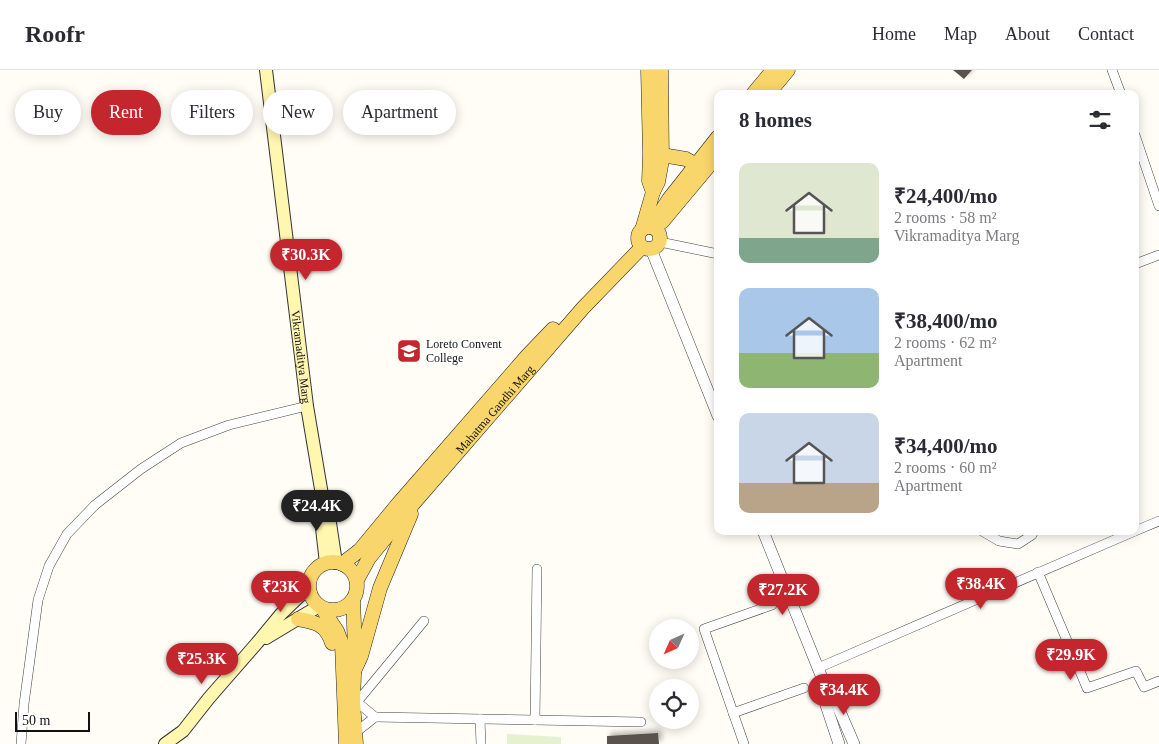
<!DOCTYPE html>
<html lang="en">
<head>
<meta charset="utf-8">
<style>
  :root { --surface:#fff; --page:#f7f7f7; --text:#2b2b33; --muted:#7c7c81; --line:#e1e1e2; --accent:#c4262e }
  body { margin:0; font-family:"Times New Roman",serif; background:var(--page); color:var(--text); height:100vh; display:flex; flex-direction:column; font-size:19px; white-space:nowrap }
  * { box-sizing:border-box; margin:0 }
  p { font-size:16px; color:var(--muted) }
  .icon { flex:none; width:28px; height:28px; fill:none; stroke:currentColor; stroke-width:2; stroke-linecap:round; stroke-linejoin:round }
  .map { position:relative; flex:1; overflow:hidden }
  .details { position:absolute; left:714px; top:20px; width:425px; height:445px; display:flex; flex-direction:column; background:var(--surface); border-radius:10px; box-shadow:0 2px 12px #0003 }
  .details>* { flex:none }
  .guide { position:absolute; left:15px; top:20px; width:475px; height:45px; display:flex; gap:10px }
  .needle { width:32px; rotate:225deg }
  .tools { position:absolute; left:649px; top:549px; display:grid; gap:10px }
  .tools a { display:grid; place-items:center; width:50px; height:50px; border-radius:50%; background:var(--surface); box-shadow:0 2px 12px #0003; font-size:25px }
  .scale { position:absolute; left:15px; bottom:12px; width:75px; box-sizing:border-box; padding-left:5px; border:2px solid #111; border-top:0; font-size:14px; line-height:18px; white-space:nowrap; color:#111; -webkit-text-stroke:4px #fff; paint-order:stroke }
  .price { position:absolute; translate:-50% -42px; padding:0 11px; border-radius:18px; background:var(--accent); color:#fff; font-size:16px; line-height:32px; filter:drop-shadow(0 1px 2px #0008) }
  .price::after { content:''; position:absolute; left:50%; top:30px; width:15px; height:11px; margin-left:-8px; background:inherit; clip-path:polygon(0 0,100% 0,50% 100%) }
  .price.selected { background:#222; color:#fff }
  ul { padding:0; list-style:none }
  li { display:flex; align-items:center; gap:15px; height:125px; padding:0 25px }
  li span { display:grid; place-items:center; flex:none; width:140px; height:100px; border-radius:10px; color:#555 }
  li>.icon { margin-inline-start:auto }
  span .icon { width:60px; height:60px; fill:#fffc; stroke-width:1 }
  li b { font-size:21px }
  h2 { display:flex; justify-content:space-between; align-items:center; height:60px; padding:0 25px; font-size:21px }
  .chip { padding:0 18px; border-radius:22px; background:var(--surface); box-shadow:0 2px 12px #0003; font-size:18px; line-height:45px }
  .chip.selected { background:var(--accent); color:#fff }
  header { display:flex; align-items:center; gap:30px; box-sizing:border-box; height:70px; padding:0 25px; background:var(--surface); border-bottom:1px solid var(--line) }
  header strong { font-size:24px }
  nav { display:flex; gap:28px; margin-inline-start:auto; font-size:18px }
  .map>svg:first-child { display:block }
  .pitch { fill:#e6f2cf }
  .building { fill:#5a524d; filter:url(#shadow) }
  .lines { fill:none; stroke-linecap:round; stroke-linejoin:round }
  .minor-casing { stroke:#444; stroke-width:10 }
  .tertiary-casing { stroke:#444; stroke-width:12 }
  .secondary-casing { stroke:#333; stroke-width:14 }
  .primary-casing { stroke:#222; stroke-width:15 }
  .minor { stroke:#fff; stroke-width:9 }
  .tertiary { stroke:#fff; stroke-width:11 }
  .secondary { stroke:#fff6b0; stroke-width:12 }
  .primary { stroke:#f9d66b; stroke-width:14 }
  .labels { text-anchor:middle; dominant-baseline:central; stroke-width:5; stroke-linejoin:round; paint-order:stroke }
  .poi-label { font-size:12px; fill:#111; stroke:#fff; text-anchor:start }
  .street-label { font-size:12px; fill:#111; stroke:#fff }
</style>
</head>
<body>
<header>
<strong>Roofr</strong>
<nav><a>Home</a><a>Map</a><a>About</a><a>Contact</a></nav>
</header>
<div class="map">
<svg width="1159" height="674" viewBox="0 0 1159 674">
  <defs>
    <filter id="shadow"><feDropShadow dx="3.5" dy="-3.5" stdDeviation="2.5" flood-color="#0004"/></filter>
  </defs>
  <rect width="100%" height="100%" fill="#fffdf5"/>
  <!-- pitch -->
  <polygon class="pitch" points="507,664 561,667 561,674 507,674"/>
  <!-- building -->
  <g class="building">
    <polygon points="953,0 972,0 964,9"/>
    <polygon points="658,663 659,674 607,674 607,666"/>
  </g>
  <g class="lines">
    <defs>
      <g id="minor">
        <polyline points="1112,0 1121,24"/>
        <polyline points="1135,65 1159,136"/>
        <polyline points="660,172 718,184"/>
        <polyline points="1135,194 1159,185"/>
        <polyline points="982,461 999,471 1018,474 1032,465 1034,461"/>
        <polyline points="1135,461 1159,451"/>
        <polyline points="1038,502 1087,618 1136,601 1144,617 1159,611"/>
        <polyline points="818,598 1135,461"/>
        <polyline points="353,632 357,632 375,647 360,659 355,660"/>
        <polyline points="357,632 424,551"/>
        <polyline points="733,643 804,618"/>
        <polyline points="375,647 641,652"/>
        <polyline points="480,649 481,674"/>
        <polyline points="535,650 537,499"/>
        <polyline points="21,674 24,634 38,530 49,496 67,464 95,435 141,399 181,373 229,355 307,336"/>
        <polyline points="744,674 704,559 772,535"/>
      </g>
      <g id="tertiary">
        <polyline points="651,179 718,346"/>
        <polyline points="763,461 818,598 827,620 835,630 854,674"/>
        <polyline points="827,620 826,635 839,674"/>
      </g>
      <g id="secondary">
        <path id="s1" d="M 266,0 L 307,336 L 322,425 L 327,433 L 336,493"/>
        <polyline points="320,441 326,493"/>
        <polyline points="266,568 319,536"/>
        <polyline points="165,674 183,661 209,628 257,573 281,544 309,517"/>
      </g>
      <g id="primary">
        <polyline points="648,0 650,84 649,111 653,122"/>
        <polyline points="753,24 773,0"/>
        <polyline points="768,24 788,0"/>
        <polyline points="662,85 686,89 695,94"/>
        <polyline points="662,152 718,85"/>
        <circle cx="649" cy="168" r="11"/>
        <polyline points="651,157 669,129 718,67"/>
        <polyline points="642,160 653,122 658,112 662,90 661,0"/>
        <circle cx="333" cy="516" r="24"/>
        <polyline points="342,494 360,480 398,434 528,285 553,259"/>
        <path id="s2" d="M 357,510 L 369,488 L 413,434 L 583,238 L 642,177"/>
        <polyline points="353,530 355,579 353,632 356,674"/>
        <polyline points="322,538 337,561 342,574 346,674"/>
        <path d="M 298,549 C 315,552 326,554 332,573"/>
        <polyline points="354,601 361,586 380,518 411,444"/>
      </g>
    </defs>
    <!-- minor casing -->
    <use href="#minor" class="minor-casing"/>
    <!-- tertiary casing -->
    <use href="#tertiary" class="tertiary-casing"/>
    <!-- secondary casing -->
    <use href="#secondary" class="secondary-casing"/>
    <!-- primary casing -->
    <use href="#primary" class="primary-casing"/>
    <!-- minor -->
    <use href="#minor" class="minor"/>
    <!-- tertiary -->
    <use href="#tertiary" class="tertiary"/>
    <!-- secondary -->
    <use href="#secondary" class="secondary"/>
    <!-- primary -->
    <use href="#primary" class="primary"/>
  </g>
  <!-- icons -->
  <defs>
    <symbol id="university-square" viewBox="-11 -11 22 22"><rect x="-9" y="-9" width="18" height="18" rx="4" fill="#c4262e" stroke="#fff"/><path d="M0-5L7-2L0 1L-7-2ZM-4 1L0 2.5L4 1V4Q0 6-4 4Z" fill="#fff"/></symbol>
  </defs>
  <g fill-rule="evenodd">
    <use href="#university-square" x="395" y="267" width="28" height="28"/>
  </g>
  <g class="labels">
    <!-- poi labels -->
    <g class="poi-label">
      <text x="426" y="274">Loreto Convent<tspan x="426" dy="14">College</tspan></text>
    </g>
    <!-- street labels -->
    <g class="street-label">
      <text stroke="none"><textPath href="#s1" startOffset="289">Vikramaditya Marg</textPath></text>
      <text stroke="none"><textPath href="#s2" startOffset="220">Mahatma Gandhi Marg</textPath></text>
    </g>
  </g>
</svg>
<div class="tools">
<a><svg class="needle" viewBox="-14 -14 28 28"><path d="M0-13l5 13h-10z" fill="#e53935"/><path d="M0 13l5-13h-10z" fill="#7c7c81"/></svg></a>
<a><svg class="icon" aria-label="locate" viewBox="0 0 24 24"><circle cx="12" cy="12" r="6"/><path d="M12 2v4M12 18v4M2 12h4M18 12h4"/></svg></a>
</div>
<div class="scale">50 m</div>
<b class="price" style="left:306px;top:211px">₹30.3K</b>
<b class="price selected" style="left:317px;top:462px">₹24.4K</b>
<b class="price" style="left:981px;top:540px">₹38.4K</b>
<b class="price" style="left:281px;top:543px">₹23K</b>
<b class="price" style="left:783px;top:546px">₹27.2K</b>
<b class="price" style="left:1071px;top:611px">₹29.9K</b>
<b class="price" style="left:202px;top:615px">₹25.3K</b>
<b class="price" style="left:844px;top:646px">₹34.4K</b>
<div class="guide">
<a class="chip">Buy</a>
<a class="chip selected">Rent</a>
<a class="chip">Filters</a>
<a class="chip">New</a>
<a class="chip">Apartment</a>
</div>
<section class="details">
<h2>8 homes<svg class="icon" aria-label="filters" viewBox="0 0 24 24"><path d="M4 7h16M4 17h16"/><circle cx="9" cy="7" r="2"/><circle cx="15" cy="17" r="2"/></svg></h2>
<ul>
<li><span style="background:linear-gradient(#dfe7d0 75%,#7fa58c 0)"><svg class="icon" aria-label="home" viewBox="0 0 24 24"><path d="M3 11l9-7 9 7M6 9v11h12V9"/></svg></span><div><b>₹24,400/mo</b><p>2 rooms · 58 m²</p><p>Vikramaditya Marg</p></div></li>
<li><span style="background:linear-gradient(#a9c7e8 65%,#8fb573 0)"><svg class="icon" aria-label="home" viewBox="0 0 24 24"><path d="M3 11l9-7 9 7M6 9v11h12V9"/></svg></span><div><b>₹38,400/mo</b><p>2 rooms · 62 m²</p><p>Apartment</p></div></li>
<li><span style="background:linear-gradient(#c9d6e8 70%,#b9a48a 0)"><svg class="icon" aria-label="home" viewBox="0 0 24 24"><path d="M3 11l9-7 9 7M6 9v11h12V9"/></svg></span><div><b>₹34,400/mo</b><p>2 rooms · 60 m²</p><p>Apartment</p></div></li>
</ul>
</section>
</div>
</body>
</html>
